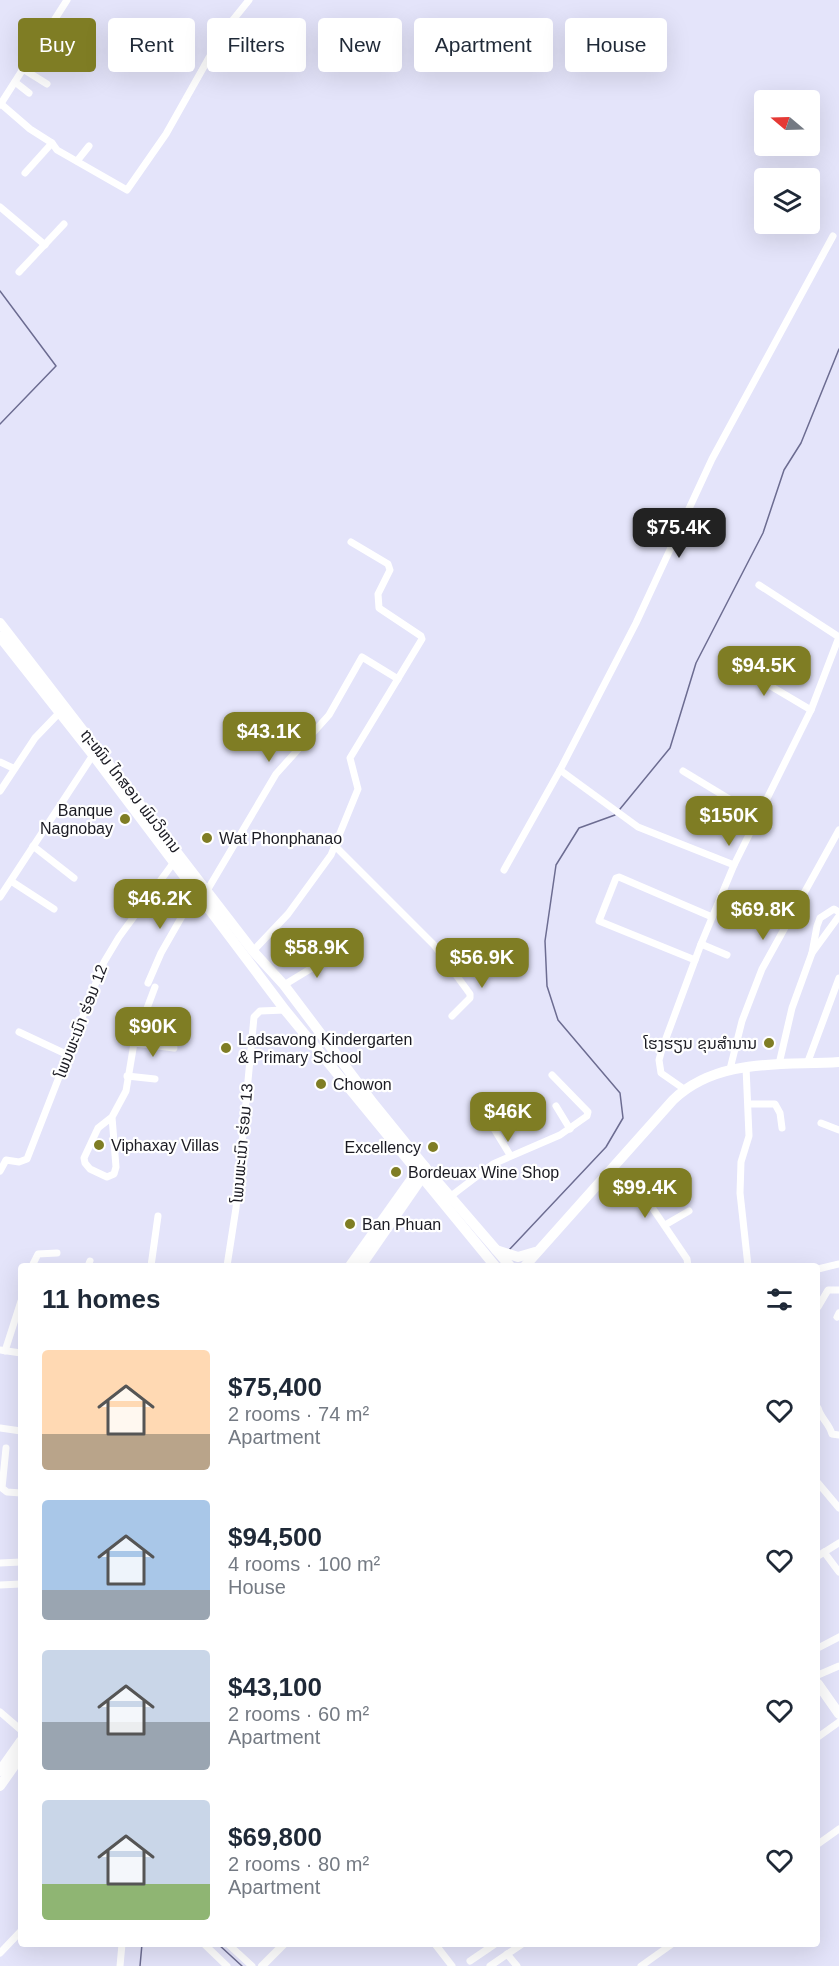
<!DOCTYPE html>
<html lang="en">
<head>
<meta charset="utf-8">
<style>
  :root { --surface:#fff; --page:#f6f6f7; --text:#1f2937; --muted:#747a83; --accent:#7f7d24 }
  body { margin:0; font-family:Helvetica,"Noto Sans Lao",sans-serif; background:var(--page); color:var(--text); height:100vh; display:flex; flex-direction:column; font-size:22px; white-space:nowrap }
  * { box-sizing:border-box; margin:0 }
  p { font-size:20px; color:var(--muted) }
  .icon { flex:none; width:33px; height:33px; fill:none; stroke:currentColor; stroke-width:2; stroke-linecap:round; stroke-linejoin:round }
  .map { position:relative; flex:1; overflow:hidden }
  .details { position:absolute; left:18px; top:1263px; width:802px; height:684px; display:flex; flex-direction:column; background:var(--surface); border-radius:6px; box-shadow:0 6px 24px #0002 }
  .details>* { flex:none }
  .hud { position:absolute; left:18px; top:18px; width:804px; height:54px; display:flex; gap:12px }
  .needle { width:39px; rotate:289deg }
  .fabs { position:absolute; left:754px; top:90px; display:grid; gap:12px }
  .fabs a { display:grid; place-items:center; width:66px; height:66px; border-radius:6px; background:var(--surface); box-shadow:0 6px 24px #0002; font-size:30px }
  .price { position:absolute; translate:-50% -51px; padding:0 14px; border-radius:12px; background:var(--accent); color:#fff; font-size:20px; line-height:39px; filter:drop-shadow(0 2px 3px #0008) }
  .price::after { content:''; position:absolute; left:50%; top:36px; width:18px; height:14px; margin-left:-9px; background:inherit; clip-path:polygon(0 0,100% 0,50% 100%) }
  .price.selected { background:#222; color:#fff }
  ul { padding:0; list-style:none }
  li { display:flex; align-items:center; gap:18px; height:150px; padding:0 24px }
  li span { display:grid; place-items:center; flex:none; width:168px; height:120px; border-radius:6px; color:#555 }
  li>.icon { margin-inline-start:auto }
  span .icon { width:72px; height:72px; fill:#fffc; stroke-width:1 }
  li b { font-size:26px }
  h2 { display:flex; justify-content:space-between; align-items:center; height:72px; padding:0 24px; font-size:26px }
  .pill { padding:0 21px; border-radius:6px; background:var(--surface); box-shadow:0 6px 24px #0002; font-size:21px; line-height:54px }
  .pill.selected { background:var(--accent); color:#fff }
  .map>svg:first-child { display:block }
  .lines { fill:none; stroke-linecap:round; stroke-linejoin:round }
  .stream { stroke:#6c6c91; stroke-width:1.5 }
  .minor { stroke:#fff; stroke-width:7 }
  .tertiary { stroke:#fff; stroke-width:8 }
  .primary { stroke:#fff; stroke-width:10 }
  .trunk { stroke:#fff; stroke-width:10 }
  .poi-dot { fill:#7f7d24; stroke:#fff; stroke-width:2 }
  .labels { text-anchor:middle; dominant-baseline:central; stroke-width:4.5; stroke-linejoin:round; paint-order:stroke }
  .street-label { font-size:16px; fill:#1b1b23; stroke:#fff }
  .poi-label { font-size:16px; fill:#1b1b23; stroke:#fff; text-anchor:start }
</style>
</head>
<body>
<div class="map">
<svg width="839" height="1966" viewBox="0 0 839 1966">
  <rect width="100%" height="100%" fill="#e4e4fa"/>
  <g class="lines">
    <!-- stream -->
    <g class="stream">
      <polyline points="0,291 56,366 0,424"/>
      <polyline points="620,809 670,748 696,663 763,533 784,470 801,443 839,349"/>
      <polyline points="509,1250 606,1147 623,1118 620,1093 558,1020 547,986 545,941 556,865 579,828 615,815"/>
      <polyline points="218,1944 242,1966"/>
      <polyline points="140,1966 142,1944"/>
    </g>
    <!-- minor -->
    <g class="minor">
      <polyline points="23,69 47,84"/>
      <polyline points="15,82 29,93"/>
      <polyline points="1,104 30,129 52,143 57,150 127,190 166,134 224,31 249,0"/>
      <polyline points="0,105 67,0"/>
      <polyline points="77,161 89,146"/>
      <polyline points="25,173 52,143"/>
      <polyline points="0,207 45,245"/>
      <polyline points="19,272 64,224"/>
      <polyline points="759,585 839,637"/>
      <polyline points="730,662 811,710"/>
      <polyline points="0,762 13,768"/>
      <polyline points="560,770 638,827 734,865"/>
      <polyline points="683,771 759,817"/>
      <polyline points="0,791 35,738 60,712"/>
      <polyline points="33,846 74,878"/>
      <polyline points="335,846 434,945 470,994 470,998 452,1016"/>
      <polyline points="504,870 560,770 636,623 712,459 833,236"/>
      <polyline points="11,881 54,909"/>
      <polyline points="0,897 93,755"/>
      <polyline points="701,944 727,955"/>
      <polyline points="253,951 288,914 331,855 358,789 350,758 422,639 421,636 379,608 378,594 390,570 388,564 351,542"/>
      <polyline points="812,953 839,916"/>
      <polyline points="695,960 599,921 616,878 619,877 712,917"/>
      <polyline points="148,983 161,953 189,904 208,889 276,774 329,715 362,657 398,679"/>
      <polyline points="284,985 338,952"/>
      <polyline points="19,1032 68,1055"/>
      <polyline points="134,1043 174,1048"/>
      <polyline points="779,1064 792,1008 812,953 817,926 820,918 834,909 839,912"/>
      <polyline points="807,1064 839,978"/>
      <polyline points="746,1067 749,1136 741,1162 740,1193 748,1266"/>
      <polyline points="730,1069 742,1021 762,969 839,830"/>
      <polyline points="127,1076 155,1079"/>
      <polyline points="684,1089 661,1073 659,1060 662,1049 701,944 734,865 811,710 839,637"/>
      <polyline points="749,1104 775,1104 780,1113 782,1128"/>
      <polyline points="556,1106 570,1129"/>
      <polyline points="112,1117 116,1167 114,1174 107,1177 90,1169 85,1163 84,1158 98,1128 112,1117 126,1091 134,1043 155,987"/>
      <polyline points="488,1119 510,1155"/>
      <polyline points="821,1123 839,1130"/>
      <polyline points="612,1170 647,1200 687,1259 688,1266"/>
      <polyline points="0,1171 6,1160 19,1162 27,1159 104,962 119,937 174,862"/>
      <polyline points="451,1196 493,1164 560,1135 587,1116 588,1112 552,1075"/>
      <polyline points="665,1225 689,1211"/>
      <polyline points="32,1266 38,1254 57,1253"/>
      <polyline points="88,1266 90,1261"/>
      <polyline points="151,1266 158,1216"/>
      <polyline points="227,1266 236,1208 254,1017 260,1011 285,1010"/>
      <polyline points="818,1269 839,1264"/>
      <polyline points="818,1307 828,1290 839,1290"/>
      <polyline points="837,1317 839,1313"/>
      <polyline points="0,1350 21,1353"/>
      <polyline points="5,1351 21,1301"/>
      <path d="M 818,1408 C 821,1419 829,1423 832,1434 L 839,1435"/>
      <polyline points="0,1428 21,1431"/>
      <polyline points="6,1448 2,1488 7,1492 21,1493"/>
      <polyline points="818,1483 839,1508"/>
      <polyline points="824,1552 839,1572"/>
      <polyline points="818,1556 839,1543"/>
      <polyline points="0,1563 21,1562"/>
      <polyline points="0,1585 21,1584"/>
      <polyline points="818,1648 839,1637"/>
      <polyline points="818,1675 839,1666"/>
      <polyline points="0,1712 21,1730"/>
      <polyline points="818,1737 839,1722"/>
      <polyline points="818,1844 839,1829"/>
      <polyline points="204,1944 227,1966"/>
      <polyline points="228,1944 252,1966"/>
      <polyline points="435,1944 452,1966"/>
      <polyline points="0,1953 21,1931"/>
      <polyline points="507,1954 517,1966"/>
      <polyline points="470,1961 495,1944"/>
      <polyline points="120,1966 122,1944"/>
      <polyline points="490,1966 522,1944"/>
      <polyline points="641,1966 672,1944"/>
    </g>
    <!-- tertiary -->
    <polyline class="tertiary" points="262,1966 284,1944"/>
    <!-- primary -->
    <g class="primary">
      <polyline points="496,1250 518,1257 535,1252"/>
      <polyline points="350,1266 416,1173 425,1167"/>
      <polyline points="361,1266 421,1179 429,1172"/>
      <path d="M 525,1266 L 673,1100 C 718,1057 782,1066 839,1062"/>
      <polyline points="0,1771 21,1741"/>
      <polyline points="0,1786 21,1756"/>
    </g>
    <!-- trunk -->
    <g class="trunk">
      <polyline points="0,623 253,951 284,985 373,1103 429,1172 510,1266"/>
      <polyline points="0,637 93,755 285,1010 495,1266"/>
      <polyline points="818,1684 839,1714"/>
    </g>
  </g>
  <!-- markers -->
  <g class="poi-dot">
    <circle cx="125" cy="819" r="6"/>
    <circle cx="207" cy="838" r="6"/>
    <circle cx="769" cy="1043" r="6"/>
    <circle cx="226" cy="1048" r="6"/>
    <circle cx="321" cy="1084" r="6"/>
    <circle cx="99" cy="1145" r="6"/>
    <circle cx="433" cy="1147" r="6"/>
    <circle cx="396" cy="1172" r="6"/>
    <circle cx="350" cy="1224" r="6"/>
  </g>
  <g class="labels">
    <!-- street labels -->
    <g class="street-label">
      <text transform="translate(131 791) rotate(52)">ຖະໜົນ ໄກສອນ ພົມວິຫານ</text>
      <text transform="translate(81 1021) rotate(-69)">ໂພນພະເນົາ ຮ່ອມ 12</text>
      <text transform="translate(242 1143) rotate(-85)">ໂພນພະເນົາ ຮ່ອມ 13</text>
    </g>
    <!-- poi labels -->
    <g class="poi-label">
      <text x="113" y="810" text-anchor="end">Banque<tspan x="113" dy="18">Nagnobay</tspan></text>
      <text x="219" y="838">Wat Phonphanao</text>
      <text x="238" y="1039">Ladsavong Kindergarten<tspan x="238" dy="18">&amp; Primary School</tspan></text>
      <text x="757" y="1043" text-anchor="end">ໂຮງຮຽນ ຂຸນສຳນານ</text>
      <text x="333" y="1084">Chowon</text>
      <text x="111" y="1145">Viphaxay Villas</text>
      <text x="421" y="1147" text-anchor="end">Excellency</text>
      <text x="408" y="1172">Bordeuax Wine Shop</text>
      <text x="362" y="1224">Ban Phuan</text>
    </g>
  </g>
</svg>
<div class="fabs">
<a><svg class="needle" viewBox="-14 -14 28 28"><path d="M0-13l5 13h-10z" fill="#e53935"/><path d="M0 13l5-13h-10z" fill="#747a83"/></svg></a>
<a><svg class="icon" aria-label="layers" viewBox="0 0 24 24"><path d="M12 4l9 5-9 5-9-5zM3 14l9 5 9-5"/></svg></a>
</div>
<b class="price selected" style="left:679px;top:559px">$75.4K</b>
<b class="price" style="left:764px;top:697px">$94.5K</b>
<b class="price" style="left:269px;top:763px">$43.1K</b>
<b class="price" style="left:729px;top:847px">$150K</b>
<b class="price" style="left:160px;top:930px">$46.2K</b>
<b class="price" style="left:763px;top:941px">$69.8K</b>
<b class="price" style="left:317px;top:979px">$58.9K</b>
<b class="price" style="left:482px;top:989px">$56.9K</b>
<b class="price" style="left:153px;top:1058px">$90K</b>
<b class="price" style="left:508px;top:1143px">$46K</b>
<b class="price" style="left:645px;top:1219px">$99.4K</b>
<div class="hud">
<a class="pill selected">Buy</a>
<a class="pill">Rent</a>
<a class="pill">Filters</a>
<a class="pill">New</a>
<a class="pill">Apartment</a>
<a class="pill">House</a>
</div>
<section class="details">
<h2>11 homes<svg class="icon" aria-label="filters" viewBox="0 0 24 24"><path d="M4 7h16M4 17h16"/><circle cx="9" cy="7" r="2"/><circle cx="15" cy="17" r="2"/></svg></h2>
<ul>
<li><span style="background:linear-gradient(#ffd9b3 70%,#b9a48a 0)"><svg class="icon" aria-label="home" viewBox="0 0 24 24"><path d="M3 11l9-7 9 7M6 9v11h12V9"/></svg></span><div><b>$75,400</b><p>2 rooms · 74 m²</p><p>Apartment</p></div><svg class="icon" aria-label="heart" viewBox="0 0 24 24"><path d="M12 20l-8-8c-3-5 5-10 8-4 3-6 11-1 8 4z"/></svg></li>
<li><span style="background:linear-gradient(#a9c7e8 75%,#9aa5b1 0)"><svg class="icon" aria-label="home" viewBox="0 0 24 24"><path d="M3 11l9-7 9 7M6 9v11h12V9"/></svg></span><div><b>$94,500</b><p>4 rooms · 100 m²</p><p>House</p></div><svg class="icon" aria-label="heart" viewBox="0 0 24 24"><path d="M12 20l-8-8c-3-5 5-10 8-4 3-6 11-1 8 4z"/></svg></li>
<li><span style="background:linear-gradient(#c9d6e8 60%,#9aa5b1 0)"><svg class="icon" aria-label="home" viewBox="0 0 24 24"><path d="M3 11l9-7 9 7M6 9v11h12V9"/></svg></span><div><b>$43,100</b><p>2 rooms · 60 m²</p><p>Apartment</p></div><svg class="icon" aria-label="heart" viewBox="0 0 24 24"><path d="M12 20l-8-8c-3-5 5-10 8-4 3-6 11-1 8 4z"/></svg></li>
<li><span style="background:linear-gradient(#c9d6e8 70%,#8fb573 0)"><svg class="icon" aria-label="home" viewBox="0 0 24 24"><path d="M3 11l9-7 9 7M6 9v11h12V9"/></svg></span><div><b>$69,800</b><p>2 rooms · 80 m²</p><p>Apartment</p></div><svg class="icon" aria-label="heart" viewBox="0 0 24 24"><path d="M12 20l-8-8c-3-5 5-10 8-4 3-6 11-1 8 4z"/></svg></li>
</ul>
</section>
</div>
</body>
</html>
